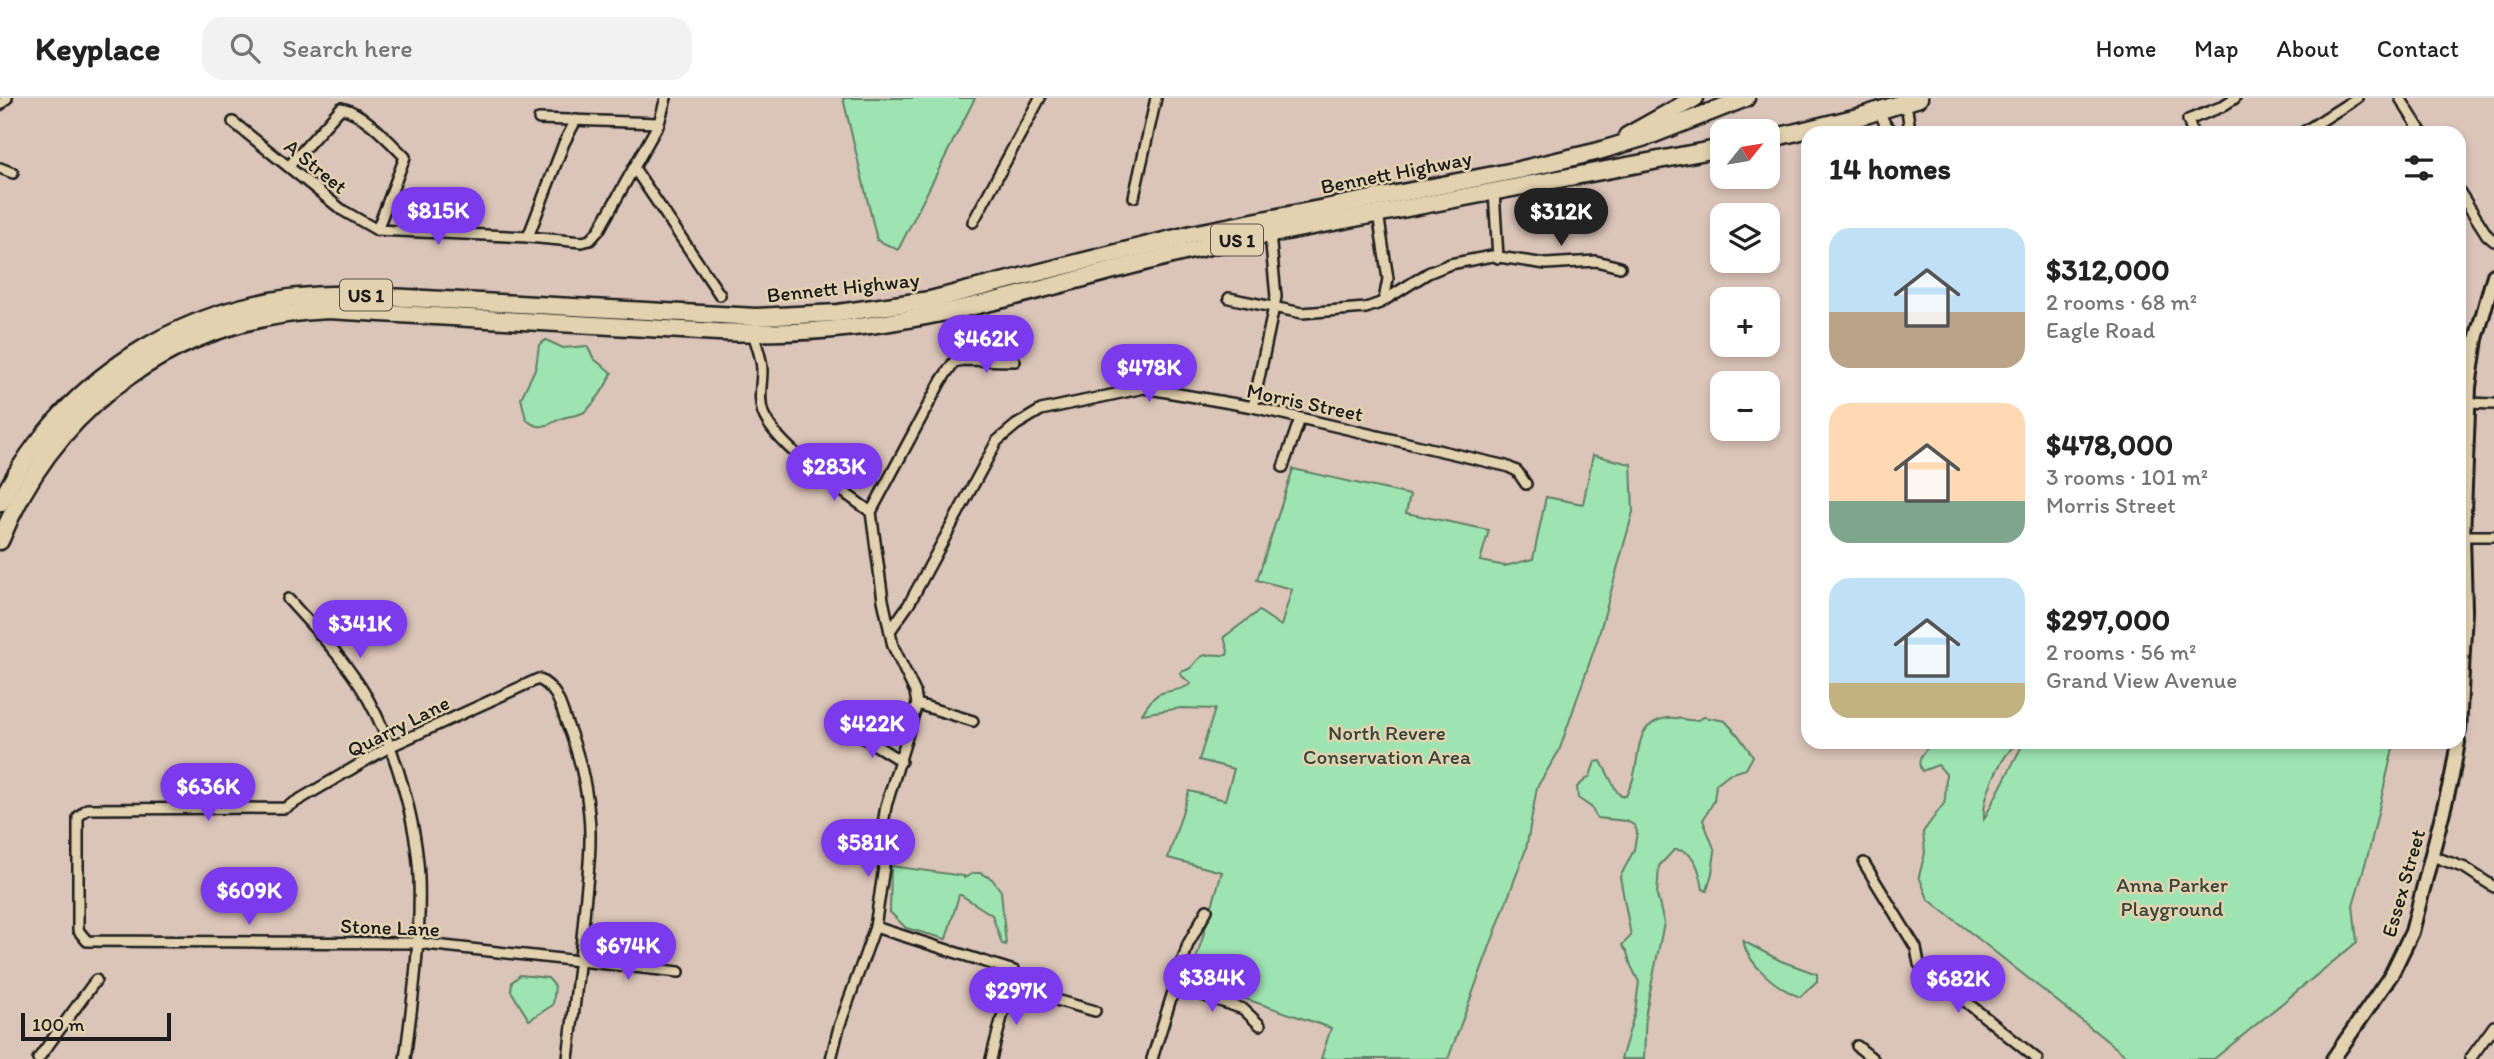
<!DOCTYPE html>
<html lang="en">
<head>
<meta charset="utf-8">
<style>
  :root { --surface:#fff; --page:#f2f2f2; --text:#222; --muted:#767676; --line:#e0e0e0; --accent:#7c3aed }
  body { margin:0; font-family:Itim,sans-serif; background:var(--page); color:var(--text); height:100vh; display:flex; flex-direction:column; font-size:26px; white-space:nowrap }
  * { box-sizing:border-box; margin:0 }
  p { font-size:23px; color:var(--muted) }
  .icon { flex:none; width:38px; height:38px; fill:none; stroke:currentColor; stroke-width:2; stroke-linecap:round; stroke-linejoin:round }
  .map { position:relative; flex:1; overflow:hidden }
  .details { position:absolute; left:1801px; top:28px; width:665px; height:623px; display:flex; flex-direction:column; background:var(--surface); border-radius:21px; box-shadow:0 4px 10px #0003 }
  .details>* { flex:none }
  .needle { width:46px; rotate:60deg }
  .tools { position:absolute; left:1710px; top:21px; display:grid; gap:14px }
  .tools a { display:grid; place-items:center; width:70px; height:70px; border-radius:14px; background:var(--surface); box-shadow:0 4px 10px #0003; font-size:35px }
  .scale { position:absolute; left:21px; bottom:18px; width:150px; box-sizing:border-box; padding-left:7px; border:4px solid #1c1c1c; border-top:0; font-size:19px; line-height:24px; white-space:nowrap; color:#1c1c1c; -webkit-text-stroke:5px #e3d2af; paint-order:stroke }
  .price { position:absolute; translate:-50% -60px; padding:0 16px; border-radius:24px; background:var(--accent); color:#fff; font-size:23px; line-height:46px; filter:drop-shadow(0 2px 4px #0008) }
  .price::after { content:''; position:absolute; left:50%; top:42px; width:21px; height:16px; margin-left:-10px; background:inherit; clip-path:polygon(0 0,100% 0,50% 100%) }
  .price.on { background:#222; color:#fff }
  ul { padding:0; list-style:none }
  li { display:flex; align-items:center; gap:21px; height:175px; padding:0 28px }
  li span { display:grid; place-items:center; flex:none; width:196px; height:140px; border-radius:21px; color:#555 }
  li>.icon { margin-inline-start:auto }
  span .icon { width:84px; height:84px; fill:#fffc; stroke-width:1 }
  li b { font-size:30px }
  h2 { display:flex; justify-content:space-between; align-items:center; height:84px; padding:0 28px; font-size:30px }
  header { display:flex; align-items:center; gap:42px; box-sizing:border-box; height:98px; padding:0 35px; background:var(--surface); border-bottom:2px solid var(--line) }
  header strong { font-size:33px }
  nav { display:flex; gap:38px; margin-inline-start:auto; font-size:24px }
  .search { width:490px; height:63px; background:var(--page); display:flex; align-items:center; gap:18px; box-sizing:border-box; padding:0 24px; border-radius:21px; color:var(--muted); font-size:26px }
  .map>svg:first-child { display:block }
  .green { fill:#9ee4b1; stroke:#5d8066; stroke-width:2 }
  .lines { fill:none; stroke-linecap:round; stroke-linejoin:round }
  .street-casing { stroke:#1c1c1c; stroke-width:14 }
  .secondary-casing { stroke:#1c1c1c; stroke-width:18 }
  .highway-casing { stroke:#1c1c1c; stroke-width:21 }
  .street { stroke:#e3d2af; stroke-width:9 }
  .secondary { stroke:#e3d2af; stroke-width:12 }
  .highway { stroke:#e3d2af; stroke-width:16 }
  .labels { text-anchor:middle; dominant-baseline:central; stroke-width:5; stroke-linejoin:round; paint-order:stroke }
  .shield { fill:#e3d2af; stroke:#585348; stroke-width:2 }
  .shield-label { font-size:19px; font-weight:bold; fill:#1c1c1c }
  .street-label { font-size:21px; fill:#1c1c1c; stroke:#e3d2af }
  .park-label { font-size:21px; fill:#36443a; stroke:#e3d2af }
</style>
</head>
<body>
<header>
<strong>Keyplace</strong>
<div class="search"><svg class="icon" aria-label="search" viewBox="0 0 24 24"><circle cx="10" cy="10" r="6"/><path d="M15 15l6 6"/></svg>Search here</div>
<nav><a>Home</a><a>Map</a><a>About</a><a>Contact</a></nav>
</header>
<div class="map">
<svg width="2494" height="961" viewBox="0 0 2494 961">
  <rect width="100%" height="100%" fill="#dbc4b8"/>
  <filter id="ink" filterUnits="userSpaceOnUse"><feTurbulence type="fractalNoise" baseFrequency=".0143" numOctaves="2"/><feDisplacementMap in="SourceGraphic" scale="14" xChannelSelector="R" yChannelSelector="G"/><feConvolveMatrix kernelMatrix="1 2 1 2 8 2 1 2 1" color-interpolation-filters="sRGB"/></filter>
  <g filter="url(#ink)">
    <!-- green -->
    <g class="green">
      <polygon points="843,0 975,0 898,152 877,142"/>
      <path d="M 546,242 L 563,250 L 587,248 L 594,261 L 612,275 C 606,288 597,302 587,312 C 581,318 573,317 566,319 C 550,324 541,336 526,321 L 521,300 L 536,269 L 539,247 Z"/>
      <path d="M 1593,357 L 1631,366 L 1633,414 L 1598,540 L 1559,653 L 1537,689 L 1526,751 L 1448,961 L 1321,961 L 1331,930 L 1190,882 L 1222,774 L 1168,760 L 1189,693 L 1225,702 L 1234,671 L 1199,662 L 1215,611 L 1181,610 L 1142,616 C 1162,582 1166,601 1191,586 L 1181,577 L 1181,574 C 1195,570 1192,566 1201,559 C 1208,554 1219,558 1227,557 L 1228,553 L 1224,539 L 1259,513 L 1281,528 L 1292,491 L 1257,482 L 1293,371 L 1410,397 L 1406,415 L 1489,432 L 1480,463 L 1505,468 L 1533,461 L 1546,399 L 1583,406 Z"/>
      <path d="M 1704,619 L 1725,623 L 1738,637 L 1753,658 L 1746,671 L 1729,676 L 1716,686 L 1714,703 L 1703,722 L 1715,753 L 1712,775 L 1707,793 L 1703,791 C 1700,774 1695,750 1674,752 L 1659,768 L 1657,797 L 1664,825 L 1646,913 L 1644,961 L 1621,961 L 1635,914 L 1639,884 L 1631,868 L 1627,854 L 1622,847 L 1631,838 L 1620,779 L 1634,752 L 1637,734 L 1635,728 L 1627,723 L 1597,720 L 1591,709 L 1578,700 L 1577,689 L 1590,678 L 1595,664 L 1601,663 L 1617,694 L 1621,698 L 1626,698 C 1629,691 1633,684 1634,677 C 1640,654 1635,625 1667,620 C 1680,618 1693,627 1704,619 Z"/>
      <path d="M 1936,644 L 2018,644 C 2000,659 1982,699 1984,721 L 2024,644 L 2364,644 L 2394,646 L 2369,753 L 2353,807 L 2357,844 L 2214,961 L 2130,961 L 1928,801 L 1919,778 L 1925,755 L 1923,734 L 1945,704 L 1946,676 L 1938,667 L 1922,673 C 1914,661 1926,650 1936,644 Z"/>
      <polygon points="891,768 964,778 964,780 974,775 981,775 992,781 1001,793 1006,847 1002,846 992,817 961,797 959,797 946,841 906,830 890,814"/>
      <path d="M 1743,843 L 1781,863 L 1817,876 L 1817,883 L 1800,899 C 1777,890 1748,867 1743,843 Z"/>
      <polygon points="520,877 548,880 555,888 553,907 529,922 511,893 512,884"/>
    </g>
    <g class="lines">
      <defs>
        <g id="street">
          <polyline points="2400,0 2422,35"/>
          <polyline points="1906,5 1909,25 1908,35"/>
          <polyline points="0,7 7,0"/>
          <polyline points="1879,13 1885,26 1895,35"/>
          <polyline points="539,21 659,25"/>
          <polyline points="233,24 342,112 377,132 528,139 582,144 590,142 599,132 659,25 666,0"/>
          <polyline points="2191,31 2188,22 2221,9 2235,0"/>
          <polyline points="2302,35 2357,0"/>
          <path d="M 289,68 L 341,10 C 363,14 389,43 405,59 L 377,132"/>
          <polyline points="0,70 13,75"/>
          <polyline points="634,70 720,197"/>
          <polyline points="1494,93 1498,160"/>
          <polyline points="2459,93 2487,137 2494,143"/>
          <polyline points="1134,99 1156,0"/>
          <polyline points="1378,115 1388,181 1384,202"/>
          <polyline points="973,124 1040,0"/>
          <polyline points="528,139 564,45 576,22"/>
          <polyline points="1229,200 1302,215 1366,210 1380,205 1428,175 1450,166 1492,158 1546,166 1596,163 1620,169"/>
          <path d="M 753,235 C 756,246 762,260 762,272 C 762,287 758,300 763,315 C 775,347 842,393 871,414 L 883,502 L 893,548 L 915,594 L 917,606 L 886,708 L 882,732 L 884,769 L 875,829 L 839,929 L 831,961"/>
          <polyline points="2459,268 2471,269"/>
          <polyline points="2468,305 2494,306"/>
          <polyline points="1253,309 1276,199 1270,136"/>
          <polyline points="1283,369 1300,321"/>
          <polyline points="871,414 941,283 954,264 963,262 1015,263"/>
          <polyline points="2463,438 2494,438"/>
          <path d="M 288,501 C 317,533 347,564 368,601 C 395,649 417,725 419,780 C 421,839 413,902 405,961"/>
          <polyline points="890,533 909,506 997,343 1016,327 1041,312 1144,290 1253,309 1506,368 1517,373 1526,386"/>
          <polyline points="917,606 973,623"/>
          <polyline points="859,637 901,663"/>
          <polyline points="2432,758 2465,770 2494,789"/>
          <polyline points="1864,765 1916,850 1919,866 2037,961"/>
          <polyline points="875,829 1014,873 991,961"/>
          <polyline points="1176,888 1243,911 1260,927"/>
          <polyline points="1010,889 1095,913"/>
          <polyline points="1857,948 1873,961"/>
          <polyline points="38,961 96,882"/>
          <path d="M 568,961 C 574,910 581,858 585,807 C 588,777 592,746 589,716 C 586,684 578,653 566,623 C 560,605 556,589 538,581 L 389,649 L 285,710 L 87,711 L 78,719 L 78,832 L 87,843 L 417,845 L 679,874"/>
          <polyline points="1152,961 1188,846 1207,812"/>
          <polyline points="2470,961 2494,928"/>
        </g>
        <g id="secondary">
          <polyline points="2459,633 2465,512 2463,438 2469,289 2476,241 2494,177"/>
          <polyline points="2333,961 2391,877 2412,834 2452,678 2458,644"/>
        </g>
        <g id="highway">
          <polyline points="1627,38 1695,0"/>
          <polyline points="1768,41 1862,18 1919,0"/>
          <path d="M 0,405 C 67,272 203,193 351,197 L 756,219 L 838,215 L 930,202 L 1192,136 L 1519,72 L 1595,54 L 1649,38 L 1746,0"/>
          <path d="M 0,443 C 56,304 179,219 328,212 L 718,234 C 780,236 842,233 903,222 C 1013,204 1119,167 1228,144 L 1722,50"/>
        </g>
      </defs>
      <!-- street casing -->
      <use href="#street" class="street-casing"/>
      <!-- secondary casing -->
      <use href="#secondary" class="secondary-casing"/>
      <!-- highway casing -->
      <use href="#highway" class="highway-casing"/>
      <!-- street -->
      <use href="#street" class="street"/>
      <!-- secondary -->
      <use href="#secondary" class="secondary"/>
      <!-- highway -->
      <use href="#highway" class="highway"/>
    </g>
  </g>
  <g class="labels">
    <!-- shield labels -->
    <g class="shield">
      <rect x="1211" y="126.5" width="52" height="31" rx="5"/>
      <rect x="340" y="181.5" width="52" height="31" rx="5"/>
    </g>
    <g class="shield-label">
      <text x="1237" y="142">US 1</text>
      <text x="366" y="197">US 1</text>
    </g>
    <!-- street labels -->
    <g class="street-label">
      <text transform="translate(316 68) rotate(39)">A Street</text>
      <text transform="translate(1396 74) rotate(-11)">Bennett Highway</text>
      <text transform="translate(843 189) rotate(-6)">Bennett Highway</text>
      <text transform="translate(1305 304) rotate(12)">Morris Street</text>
      <text transform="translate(398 628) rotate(-27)">Quarry Lane</text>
      <text transform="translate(2403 785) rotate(-74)">Essex Street</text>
      <text transform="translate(390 829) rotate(2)">Stone Lane</text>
    </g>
    <!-- park labels -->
    <g class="park-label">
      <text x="1387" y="634">North Revere<tspan x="1387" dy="24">Conservation Area</tspan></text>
      <text x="2172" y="786">Anna Parker<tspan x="2172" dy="24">Playground</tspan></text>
    </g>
  </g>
</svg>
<div class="tools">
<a><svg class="needle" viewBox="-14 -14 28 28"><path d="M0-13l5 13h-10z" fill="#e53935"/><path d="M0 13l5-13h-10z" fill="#767676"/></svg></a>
<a><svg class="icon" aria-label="layers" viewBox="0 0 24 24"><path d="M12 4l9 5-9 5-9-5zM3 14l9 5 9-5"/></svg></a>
<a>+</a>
<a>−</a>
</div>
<div class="scale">100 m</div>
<b class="price" style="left:438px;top:149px">$815K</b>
<b class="price on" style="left:1561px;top:150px">$312K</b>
<b class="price" style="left:986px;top:277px">$462K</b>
<b class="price" style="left:1149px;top:306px">$478K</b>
<b class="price" style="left:834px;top:405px">$283K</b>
<b class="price" style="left:360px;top:562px">$341K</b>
<b class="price" style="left:872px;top:662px">$422K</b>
<b class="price" style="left:208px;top:725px">$636K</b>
<b class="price" style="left:868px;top:781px">$581K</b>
<b class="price" style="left:249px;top:829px">$609K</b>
<b class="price" style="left:628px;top:884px">$674K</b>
<b class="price" style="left:1212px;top:916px">$384K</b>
<b class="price" style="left:1958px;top:917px">$682K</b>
<b class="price" style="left:1016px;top:929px">$297K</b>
<section class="details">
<h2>14 homes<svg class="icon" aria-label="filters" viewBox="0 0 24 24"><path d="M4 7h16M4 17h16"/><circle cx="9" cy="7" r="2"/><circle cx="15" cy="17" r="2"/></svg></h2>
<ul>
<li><span style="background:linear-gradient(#bfe0f5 60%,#b9a48a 0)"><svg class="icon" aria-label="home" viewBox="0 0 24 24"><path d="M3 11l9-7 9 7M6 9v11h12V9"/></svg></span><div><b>$312,000</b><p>2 rooms · 68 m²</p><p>Eagle Road</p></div></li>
<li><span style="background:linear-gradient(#ffd9b3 70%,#7fa58c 0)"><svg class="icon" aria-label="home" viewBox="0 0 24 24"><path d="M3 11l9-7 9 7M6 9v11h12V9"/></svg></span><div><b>$478,000</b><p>3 rooms · 101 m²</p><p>Morris Street</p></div></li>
<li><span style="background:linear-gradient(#bfe0f5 75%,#c2b280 0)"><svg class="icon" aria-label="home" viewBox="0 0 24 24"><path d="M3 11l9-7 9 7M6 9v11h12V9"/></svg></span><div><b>$297,000</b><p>2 rooms · 56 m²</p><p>Grand View Avenue</p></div></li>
</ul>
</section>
</div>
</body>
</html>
